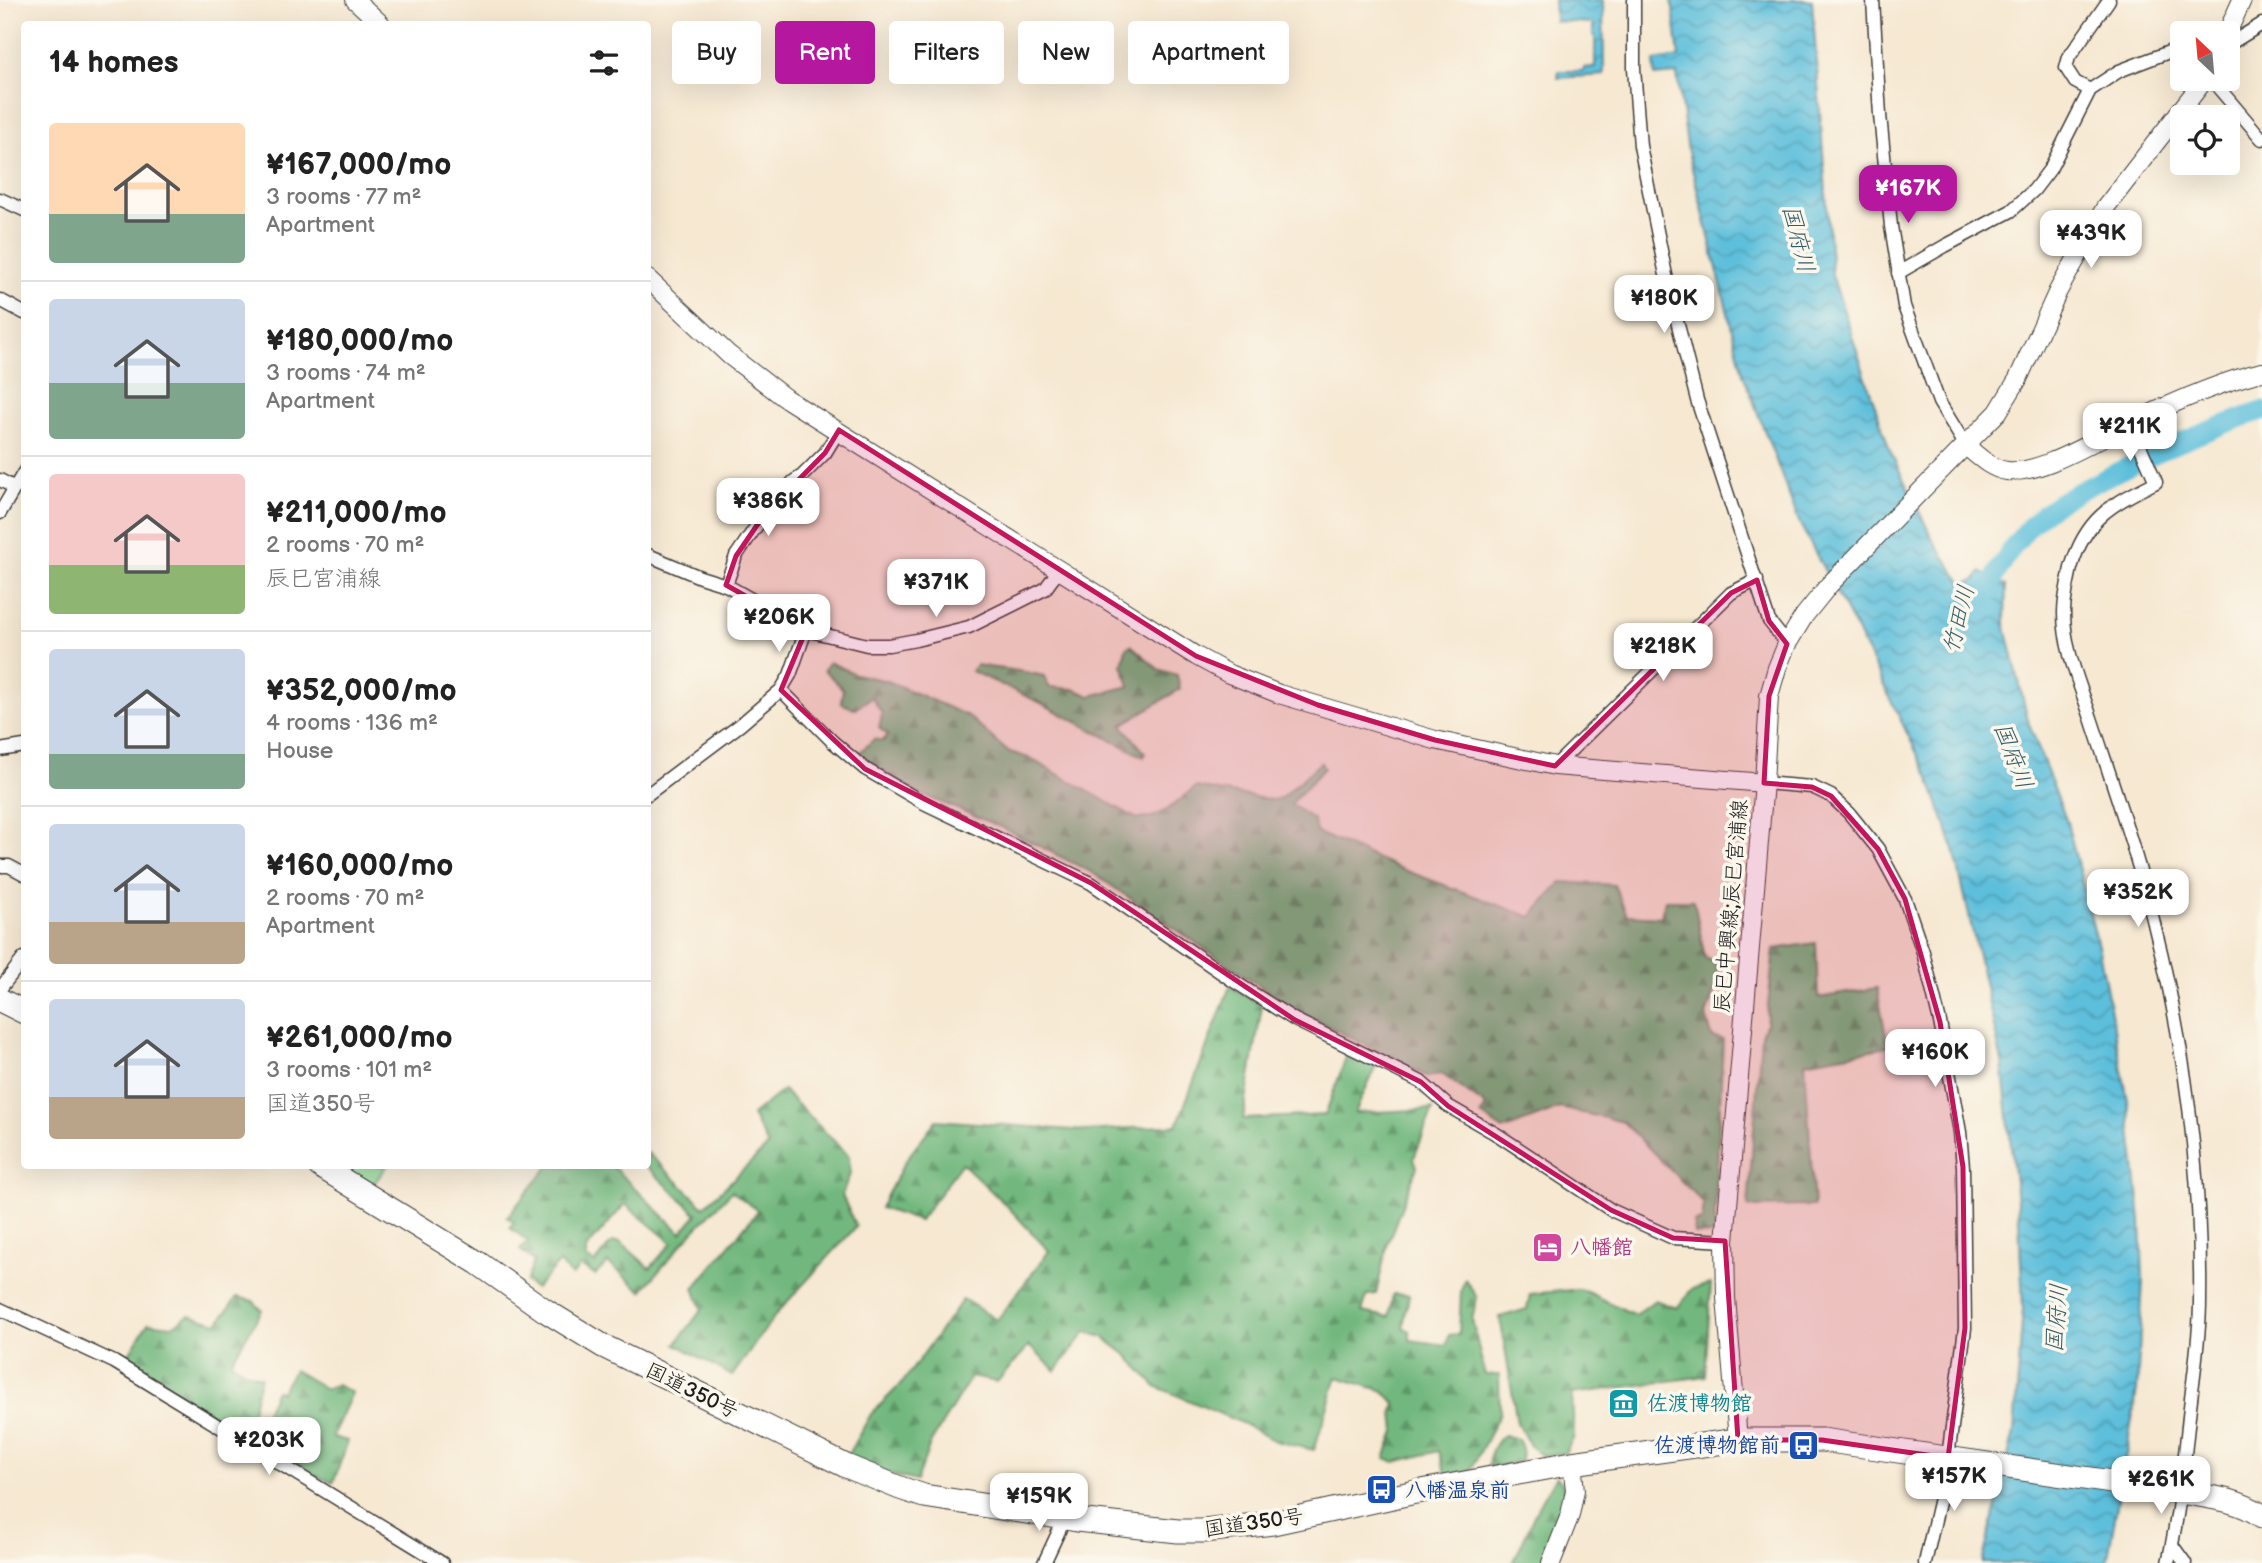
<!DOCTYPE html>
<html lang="en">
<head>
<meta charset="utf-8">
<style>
  :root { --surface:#fff; --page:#f2f2f2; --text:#222; --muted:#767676; --line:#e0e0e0; --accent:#b5179e }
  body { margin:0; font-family:"Balsamiq Sans","Klee One",sans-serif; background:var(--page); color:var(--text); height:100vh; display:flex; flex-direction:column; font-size:26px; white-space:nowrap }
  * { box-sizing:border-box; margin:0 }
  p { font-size:23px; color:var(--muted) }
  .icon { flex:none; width:38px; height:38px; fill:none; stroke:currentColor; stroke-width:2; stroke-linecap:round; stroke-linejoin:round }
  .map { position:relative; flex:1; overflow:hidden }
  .sheet { position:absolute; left:21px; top:21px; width:630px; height:1148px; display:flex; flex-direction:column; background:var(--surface); border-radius:7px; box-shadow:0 7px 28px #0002 }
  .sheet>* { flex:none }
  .banner { position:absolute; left:672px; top:21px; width:665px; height:63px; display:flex; gap:14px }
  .needle { width:46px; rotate:334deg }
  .controls { position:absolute; left:2170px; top:21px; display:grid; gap:14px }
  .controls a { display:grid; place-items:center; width:70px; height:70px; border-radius:7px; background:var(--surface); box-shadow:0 7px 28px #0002; font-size:35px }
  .price { position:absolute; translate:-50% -60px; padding:0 16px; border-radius:14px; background:#fff; color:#222; font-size:23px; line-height:46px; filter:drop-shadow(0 2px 4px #0008) }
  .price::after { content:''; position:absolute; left:50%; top:42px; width:21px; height:16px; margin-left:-10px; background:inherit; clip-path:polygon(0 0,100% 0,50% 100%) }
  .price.active { background:var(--accent); color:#fff }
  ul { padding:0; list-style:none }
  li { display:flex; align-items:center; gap:21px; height:175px; padding:0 28px }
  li+li { border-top:2px solid var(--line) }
  li span { display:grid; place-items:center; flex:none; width:196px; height:140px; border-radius:7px; color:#555 }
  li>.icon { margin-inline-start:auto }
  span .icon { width:84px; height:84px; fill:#fffc; stroke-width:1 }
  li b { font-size:30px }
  h2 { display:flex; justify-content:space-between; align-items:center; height:84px; padding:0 28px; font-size:30px }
  .tag { padding:0 24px; border-radius:7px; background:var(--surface); box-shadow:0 7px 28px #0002; font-size:24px; line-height:63px }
  .tag.active { background:var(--accent); color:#fff }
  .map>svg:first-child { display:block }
  .forest { fill:url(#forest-firs); stroke:#476a4d; stroke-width:2; fill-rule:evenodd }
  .garden { fill:#8dd895; stroke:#547a58; stroke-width:2 }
  .water { fill:url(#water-waves); stroke:#3c6e7c; stroke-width:2 }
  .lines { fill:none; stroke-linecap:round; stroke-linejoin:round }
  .river { stroke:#5dbfdb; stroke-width:19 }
  .street-casing { stroke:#3d3b37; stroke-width:15 }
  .secondary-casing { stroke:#3d3b37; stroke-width:20 }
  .highway-casing { stroke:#3d3b37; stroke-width:25 }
  .street { stroke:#fff; stroke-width:12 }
  .secondary { stroke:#fff; stroke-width:18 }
  .highway { stroke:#fff; stroke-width:23 }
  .marked { fill:#c2185b; fill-opacity:0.2; stroke:#c2185b; stroke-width:5; stroke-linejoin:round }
  .labels { text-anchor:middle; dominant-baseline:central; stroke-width:7; stroke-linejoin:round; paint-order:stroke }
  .street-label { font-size:21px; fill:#1c1c1c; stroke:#fbf7ec }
  .hotel-label { font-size:21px; font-weight:bold; fill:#b23c85; stroke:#fbf7ec; text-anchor:start }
  .culture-label { font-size:21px; font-weight:bold; fill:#0d838f; stroke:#fbf7ec; text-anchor:start }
  .transit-label { font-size:21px; font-weight:bold; fill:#164399; stroke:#fbf7ec; text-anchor:end }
  .water-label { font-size:23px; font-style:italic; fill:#365d68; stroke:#fbf7ec }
</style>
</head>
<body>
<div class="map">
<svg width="2262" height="1563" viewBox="0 0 2262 1563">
  <defs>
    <pattern id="forest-firs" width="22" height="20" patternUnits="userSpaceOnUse" patternTransform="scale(1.75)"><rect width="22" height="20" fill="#72b87e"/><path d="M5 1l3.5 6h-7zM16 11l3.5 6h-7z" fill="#5d9566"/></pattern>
    <pattern id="water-waves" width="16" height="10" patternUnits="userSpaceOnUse" patternTransform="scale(1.75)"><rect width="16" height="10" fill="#5dbfdb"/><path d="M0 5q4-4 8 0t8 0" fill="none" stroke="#4c9ab1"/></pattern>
  </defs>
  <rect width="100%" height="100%" fill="#fbf7ec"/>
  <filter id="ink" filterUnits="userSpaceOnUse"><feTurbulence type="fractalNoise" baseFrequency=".0143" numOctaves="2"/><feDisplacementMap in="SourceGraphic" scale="14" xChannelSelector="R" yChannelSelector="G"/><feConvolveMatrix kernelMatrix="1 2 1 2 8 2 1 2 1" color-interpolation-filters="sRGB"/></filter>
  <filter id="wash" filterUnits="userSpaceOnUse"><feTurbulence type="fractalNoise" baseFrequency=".00686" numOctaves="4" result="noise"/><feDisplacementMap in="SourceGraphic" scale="28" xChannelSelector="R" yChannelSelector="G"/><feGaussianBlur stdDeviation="1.57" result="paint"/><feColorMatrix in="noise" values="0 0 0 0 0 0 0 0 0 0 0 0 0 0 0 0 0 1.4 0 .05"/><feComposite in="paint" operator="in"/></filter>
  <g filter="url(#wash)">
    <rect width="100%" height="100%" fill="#f6e8d1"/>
    <!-- forest -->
    <g class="forest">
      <path d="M 1131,645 L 1158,669 L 1177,675 L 1180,689 L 1122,725 L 1145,753 L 1144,757 L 1039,702 L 971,671 L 976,665 C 998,669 1022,670 1044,676 L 1049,687 L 1074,689 L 1090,696 L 1130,686 L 1122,665 L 1126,648 Z"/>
      <path d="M 829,662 L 855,674 L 888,681 L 968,716 L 1007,751 L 1029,758 L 1136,818 C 1157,823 1180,799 1196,787 L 1272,800 L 1281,798 L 1321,762 L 1324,768 L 1291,804 L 1314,820 L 1316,832 L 1401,869 L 1531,917 L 1561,882 L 1614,885 L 1627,915 L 1661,917 L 1665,900 L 1694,900 L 1705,958 L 1716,963 L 1719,977 L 1706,1015 L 1712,1037 L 1723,1040 L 1714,1235 L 1695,1234 L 1694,1222 L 1702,1220 L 1704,1204 L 1623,1122 L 1560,1108 L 1503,1130 L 1481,1115 L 1486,1106 L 1442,1074 L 1428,1077 L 1294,1009 L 1091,872 L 1001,827 L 911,790 L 858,754 L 874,739 L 883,741 L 888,735 L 879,728 L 882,714 L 872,697 L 855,709 L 841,703 L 843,689 L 824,670 Z"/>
      <polygon points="1816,943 1818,998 1877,988 1888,1047 1805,1062 1814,1206 1748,1207 1761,1035 1766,1024 1774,949"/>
      <polygon points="1230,986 1262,1006 1243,1119 1325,1115 1348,1052 1376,1066 1355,1113 1433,1109 1414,1158 1417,1167 1388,1242 1376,1294 1367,1295 1362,1312 1389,1317 1393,1294 1409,1295 1403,1327 1410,1331 1410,1340 1446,1345 1449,1335 1459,1334 1461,1290 1465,1279 1477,1298 1472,1320 1485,1375 1499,1375 1500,1413 1471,1470 1447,1476 1439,1451 1395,1462 1385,1458 1395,1432 1393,1412 1395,1403 1384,1391 1337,1377 1314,1450 1275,1441 1244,1424 1155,1386 1128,1356 1103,1337 1086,1332 1056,1371 1029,1346 997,1382 971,1377 931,1442 916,1481 885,1473 847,1456 871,1414 903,1382 963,1299 997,1320 1049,1251 1008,1207 962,1163 919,1221 880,1208 906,1160 936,1120 1087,1131 1177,1125"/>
      <path d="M 783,1090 L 849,1156 L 850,1174 L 842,1195 L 856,1227 L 777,1313 L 732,1376 L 676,1344 L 702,1309 L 694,1288 L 758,1211 L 732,1191 L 686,1239 L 642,1291 L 608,1263 L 595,1275 L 580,1266 L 572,1276 L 559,1263 L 535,1289 L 526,1282 L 534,1261 L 520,1250 L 528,1241 L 510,1228 L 514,1222 L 507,1217 L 549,1166 L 612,1166 L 681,1233 L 697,1214 L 646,1166 L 648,1153 L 704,1207 L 768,1146 L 752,1115 ZM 625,1204 L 672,1243 L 650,1268 L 620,1242 L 612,1242 L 595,1263 L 586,1258 L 586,1249 Z"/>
      <polygon points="1711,1284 1705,1376 1572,1394 1574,1437 1565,1453 1542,1456 1531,1447 1517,1423 1500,1317 1527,1309 1530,1294 1581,1289 1635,1315 1655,1300 1677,1308 1692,1289"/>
      <polygon points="237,1297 253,1301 262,1310 231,1362 246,1372 261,1377 250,1418 242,1433 125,1360 148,1323 172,1326 189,1315 218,1323"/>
      <polygon points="294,1370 326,1389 337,1385 352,1393 332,1437 348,1441 333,1483 295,1467 252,1441 276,1390 281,1392"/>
      <path d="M 1504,1435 L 1518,1439 L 1522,1448 L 1521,1461 L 1488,1468 C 1490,1454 1492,1444 1504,1435 Z"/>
      <path d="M 1556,1476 C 1561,1481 1566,1488 1566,1496 C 1565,1512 1549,1547 1543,1563 L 1513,1563 L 1536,1511 Z"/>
    </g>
    <!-- garden -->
    <polygon class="garden" points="340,1166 387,1166 372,1186"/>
    <!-- water -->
    <g class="water">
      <polygon points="1554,0 1603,0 1604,75 1558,78 1559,71 1583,71 1584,68 1595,67 1595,37 1593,35 1593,23 1555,21"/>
      <polygon points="1672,0 1812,0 1832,275 1890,451 1933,540 1962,583 1975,581 1981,571 2006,586 2005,623 2029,724 2067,822 2099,950 2128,1101 2141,1219 2143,1279 2137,1391 2107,1563 1982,1563 2014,1432 2023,1308 2019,1220 2002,1062 1954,849 1929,778 1860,637 1800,524 1743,374 1688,152 1677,74 1655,76 1654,61 1679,57"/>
    </g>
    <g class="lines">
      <!-- river -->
      <path class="river" d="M 1985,603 C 1991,576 2021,531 2043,514 C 2061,499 2083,489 2103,479 C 2154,453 2208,429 2262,411"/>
    </g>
  </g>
  <g filter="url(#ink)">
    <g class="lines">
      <defs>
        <g id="street">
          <polyline points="1634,0 1634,68 1640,146 1668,285 1697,400 1769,621 1787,644"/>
          <polyline points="1873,0 1880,115 1891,226 1904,306 1939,402 1966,446"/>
          <polyline points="2228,45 2262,24"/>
          <polyline points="2211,79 2262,139"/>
          <polyline points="2090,90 2075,82 2066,68 2069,57 2109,0"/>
          <polyline points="0,199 24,210"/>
          <polyline points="1898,273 1945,246 2011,211 2034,190 2050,169 2090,90 2119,71 2182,47"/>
          <polyline points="0,300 24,313"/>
          <path d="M 2130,423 L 2156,482 C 2111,505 2086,517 2071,568 C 2068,582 2064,599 2064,613 C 2064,649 2080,685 2091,718 C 2109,773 2128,827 2143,882 C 2181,1018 2202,1160 2200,1301 C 2200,1339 2193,1378 2189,1416 C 2184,1465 2179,1514 2168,1563"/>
          <polyline points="0,480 15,488"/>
          <polyline points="0,513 24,472"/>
          <polyline points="648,555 700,577 726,585 806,630 867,645 889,645 916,640 969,627 1045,589 1059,570"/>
          <polyline points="726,585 736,556 764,515 794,481 802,476 825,453 839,430"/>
          <polyline points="781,690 833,742 865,769 924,803 1091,883 1235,982 1295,1020 1421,1082 1448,1106 1498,1135 1611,1210 1673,1238 1725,1241"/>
          <polyline points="0,750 24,746"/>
          <polyline points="1555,766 1731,593 1757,580"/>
          <polyline points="1764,783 1812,787 1831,796 1849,813 1878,849 1905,899 1923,952 1940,1022 1960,1132 1963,1167 1965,1328 1946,1472 1925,1563"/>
          <polyline points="648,794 740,725 781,690 790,675 806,630"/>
          <polyline points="0,866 9,866 24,874"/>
          <polyline points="0,989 24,958"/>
          <polyline points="0,1309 114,1362 442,1563"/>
          <polyline points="2172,1545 2185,1563"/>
          <polyline points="1044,1563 1065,1518"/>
        </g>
        <g id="secondary">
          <polyline points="355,0 381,24"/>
          <polyline points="2227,33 2242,0"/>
          <polyline points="648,279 729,355 785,398 1196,656 1229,674 1279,694 1435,740 1555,766 1764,783"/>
          <path d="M 1966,446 C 1978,456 1991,469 2007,471 C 2040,475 2096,439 2127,425 C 2168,405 2218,382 2262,372"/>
          <polyline points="1738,1440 1726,1298 1725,1241 1764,783 1769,696 1777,668 1787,644 1804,616 1829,585 1998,412 2018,379 2058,291 2105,208 2205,79"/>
          <polyline points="1551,1563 1570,1515 1575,1490 1572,1463"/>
        </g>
        <g id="highway">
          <polyline points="0,1000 24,1012"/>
          <path d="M 320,1166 L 478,1263 L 546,1311 L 603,1346 L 846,1466 L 900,1488 L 924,1496 L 1077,1520 L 1178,1531 L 1204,1531 L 1273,1523 L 1411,1493 L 1572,1463 L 1738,1440 L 1822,1440 L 2181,1492 C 2209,1497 2238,1499 2262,1516"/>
        </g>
      </defs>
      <!-- street casing -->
      <use href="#street" class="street-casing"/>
      <!-- secondary casing -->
      <use href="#secondary" class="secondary-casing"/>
      <!-- highway casing -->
      <use href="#highway" class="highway-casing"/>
      <!-- street -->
      <use href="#street" class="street"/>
      <!-- secondary -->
      <use href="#secondary" class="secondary"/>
      <!-- highway -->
      <use href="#highway" class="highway"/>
    </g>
  </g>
  <!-- marked area -->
  <path class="marked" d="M 839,430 L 1196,656 L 1318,705 L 1435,740 L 1555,766 L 1731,593 L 1757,580 L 1769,621 L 1787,644 L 1769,696 L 1764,783 L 1812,787 L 1831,796 L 1878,849 L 1905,899 L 1940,1022 L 1963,1167 L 1965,1328 L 1948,1458 L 1822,1440 L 1738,1440 L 1725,1241 L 1673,1238 L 1611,1210 L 1448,1106 L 1421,1082 L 1295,1020 L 1091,883 L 865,769 L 781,690 L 806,630 L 726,585 L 736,556 L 764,515 L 825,453 Z"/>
  <!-- icons -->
  <defs>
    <symbol id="hotel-square" viewBox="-11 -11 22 22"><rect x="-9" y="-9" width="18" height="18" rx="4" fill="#d1479c" stroke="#fbf7ec"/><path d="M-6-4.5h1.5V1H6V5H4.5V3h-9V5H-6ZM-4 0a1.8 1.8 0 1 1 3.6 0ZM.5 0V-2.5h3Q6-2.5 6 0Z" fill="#fff"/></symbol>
    <symbol id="museum-square" viewBox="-11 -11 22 22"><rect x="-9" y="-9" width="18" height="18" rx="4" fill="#0f9aa8" stroke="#fbf7ec"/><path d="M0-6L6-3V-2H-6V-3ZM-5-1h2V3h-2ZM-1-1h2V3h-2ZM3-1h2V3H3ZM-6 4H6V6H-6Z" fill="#fff"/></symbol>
    <symbol id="bus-square" viewBox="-11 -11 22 22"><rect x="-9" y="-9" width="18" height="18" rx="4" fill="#1a4fb4" stroke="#fbf7ec"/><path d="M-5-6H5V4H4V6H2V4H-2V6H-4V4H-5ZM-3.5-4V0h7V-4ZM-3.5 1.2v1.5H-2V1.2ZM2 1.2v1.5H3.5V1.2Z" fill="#fff"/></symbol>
  </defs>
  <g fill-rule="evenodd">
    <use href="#hotel-square" x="1530" y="1230" width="35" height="35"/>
    <use href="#museum-square" x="1606" y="1386" width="35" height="35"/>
    <use href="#bus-square" x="1786" y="1428" width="35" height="35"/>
    <use href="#bus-square" x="1364" y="1472" width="35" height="35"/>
  </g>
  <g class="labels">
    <!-- street labels -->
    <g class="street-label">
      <text transform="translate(1731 906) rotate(-85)">辰巳中興線;辰巳宮浦線</text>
      <text transform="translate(692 1391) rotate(26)">国道350号</text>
      <text transform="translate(1254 1523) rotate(-8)">国道350号</text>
    </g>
    <!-- hotel labels -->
    <g class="hotel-label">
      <text x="1570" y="1247">八幡館</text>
    </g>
    <!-- culture labels -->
    <g class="culture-label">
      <text x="1647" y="1403">佐渡博物館</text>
    </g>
    <!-- transit labels -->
    <g class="transit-label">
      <text x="1780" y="1445">佐渡博物館前</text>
      <text x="1405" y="1490" text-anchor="start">八幡温泉前</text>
    </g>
    <!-- water labels -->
    <g class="water-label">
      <text transform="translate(1798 239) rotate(76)">国府川</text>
      <text transform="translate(1959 619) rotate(-76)">竹田川</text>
      <text transform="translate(2013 756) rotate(69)">国府川</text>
      <text transform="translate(2057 1318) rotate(-86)">国府川</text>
    </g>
  </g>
</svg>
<div class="controls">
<a><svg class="needle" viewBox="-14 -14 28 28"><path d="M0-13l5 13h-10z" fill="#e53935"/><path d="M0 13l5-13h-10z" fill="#767676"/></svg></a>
<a><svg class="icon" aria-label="locate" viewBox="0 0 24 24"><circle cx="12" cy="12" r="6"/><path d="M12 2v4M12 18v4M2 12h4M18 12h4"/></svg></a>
</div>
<b class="price active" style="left:1908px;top:225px">¥167K</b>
<b class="price" style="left:2091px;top:270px">¥439K</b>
<b class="price" style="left:1664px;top:335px">¥180K</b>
<b class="price" style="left:2130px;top:463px">¥211K</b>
<b class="price" style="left:768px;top:538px">¥386K</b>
<b class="price" style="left:936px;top:619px">¥371K</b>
<b class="price" style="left:779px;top:654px">¥206K</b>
<b class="price" style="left:1663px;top:683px">¥218K</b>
<b class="price" style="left:2138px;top:929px">¥352K</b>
<b class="price" style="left:1935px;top:1089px">¥160K</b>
<b class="price" style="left:269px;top:1477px">¥203K</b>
<b class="price" style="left:1954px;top:1513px">¥157K</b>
<b class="price" style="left:2161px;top:1516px">¥261K</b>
<b class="price" style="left:1039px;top:1533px">¥159K</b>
<div class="banner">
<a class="tag">Buy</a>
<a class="tag active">Rent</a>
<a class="tag">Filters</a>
<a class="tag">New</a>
<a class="tag">Apartment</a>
</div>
<section class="sheet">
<h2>14 homes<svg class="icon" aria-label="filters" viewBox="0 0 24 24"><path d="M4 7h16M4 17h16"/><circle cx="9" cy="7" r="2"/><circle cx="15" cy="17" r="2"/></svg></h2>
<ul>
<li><span style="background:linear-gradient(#ffd9b3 65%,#7fa58c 0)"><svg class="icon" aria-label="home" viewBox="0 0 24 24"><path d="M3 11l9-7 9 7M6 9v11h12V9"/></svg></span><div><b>¥167,000/mo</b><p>3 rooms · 77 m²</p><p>Apartment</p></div></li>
<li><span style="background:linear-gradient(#c9d6e8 60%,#7fa58c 0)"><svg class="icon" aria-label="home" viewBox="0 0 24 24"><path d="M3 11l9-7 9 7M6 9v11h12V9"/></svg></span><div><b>¥180,000/mo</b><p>3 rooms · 74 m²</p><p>Apartment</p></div></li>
<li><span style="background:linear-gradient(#f6c9c9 65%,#8fb573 0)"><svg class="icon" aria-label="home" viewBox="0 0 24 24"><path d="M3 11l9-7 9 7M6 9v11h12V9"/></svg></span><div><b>¥211,000/mo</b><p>2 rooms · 70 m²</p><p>辰巳宮浦線</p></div></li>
<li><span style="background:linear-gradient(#c9d6e8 75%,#7fa58c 0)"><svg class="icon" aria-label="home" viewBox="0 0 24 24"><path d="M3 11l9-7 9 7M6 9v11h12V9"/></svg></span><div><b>¥352,000/mo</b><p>4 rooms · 136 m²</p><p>House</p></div></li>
<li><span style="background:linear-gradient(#c9d6e8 70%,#b9a48a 0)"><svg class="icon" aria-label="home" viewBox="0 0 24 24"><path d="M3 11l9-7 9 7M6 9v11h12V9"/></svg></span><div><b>¥160,000/mo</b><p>2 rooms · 70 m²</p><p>Apartment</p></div></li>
<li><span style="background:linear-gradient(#c9d6e8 70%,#b9a48a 0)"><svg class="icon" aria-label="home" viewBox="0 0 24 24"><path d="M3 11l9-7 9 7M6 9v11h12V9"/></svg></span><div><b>¥261,000/mo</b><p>3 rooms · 101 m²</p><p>国道350号</p></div></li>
</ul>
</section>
</div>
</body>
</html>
